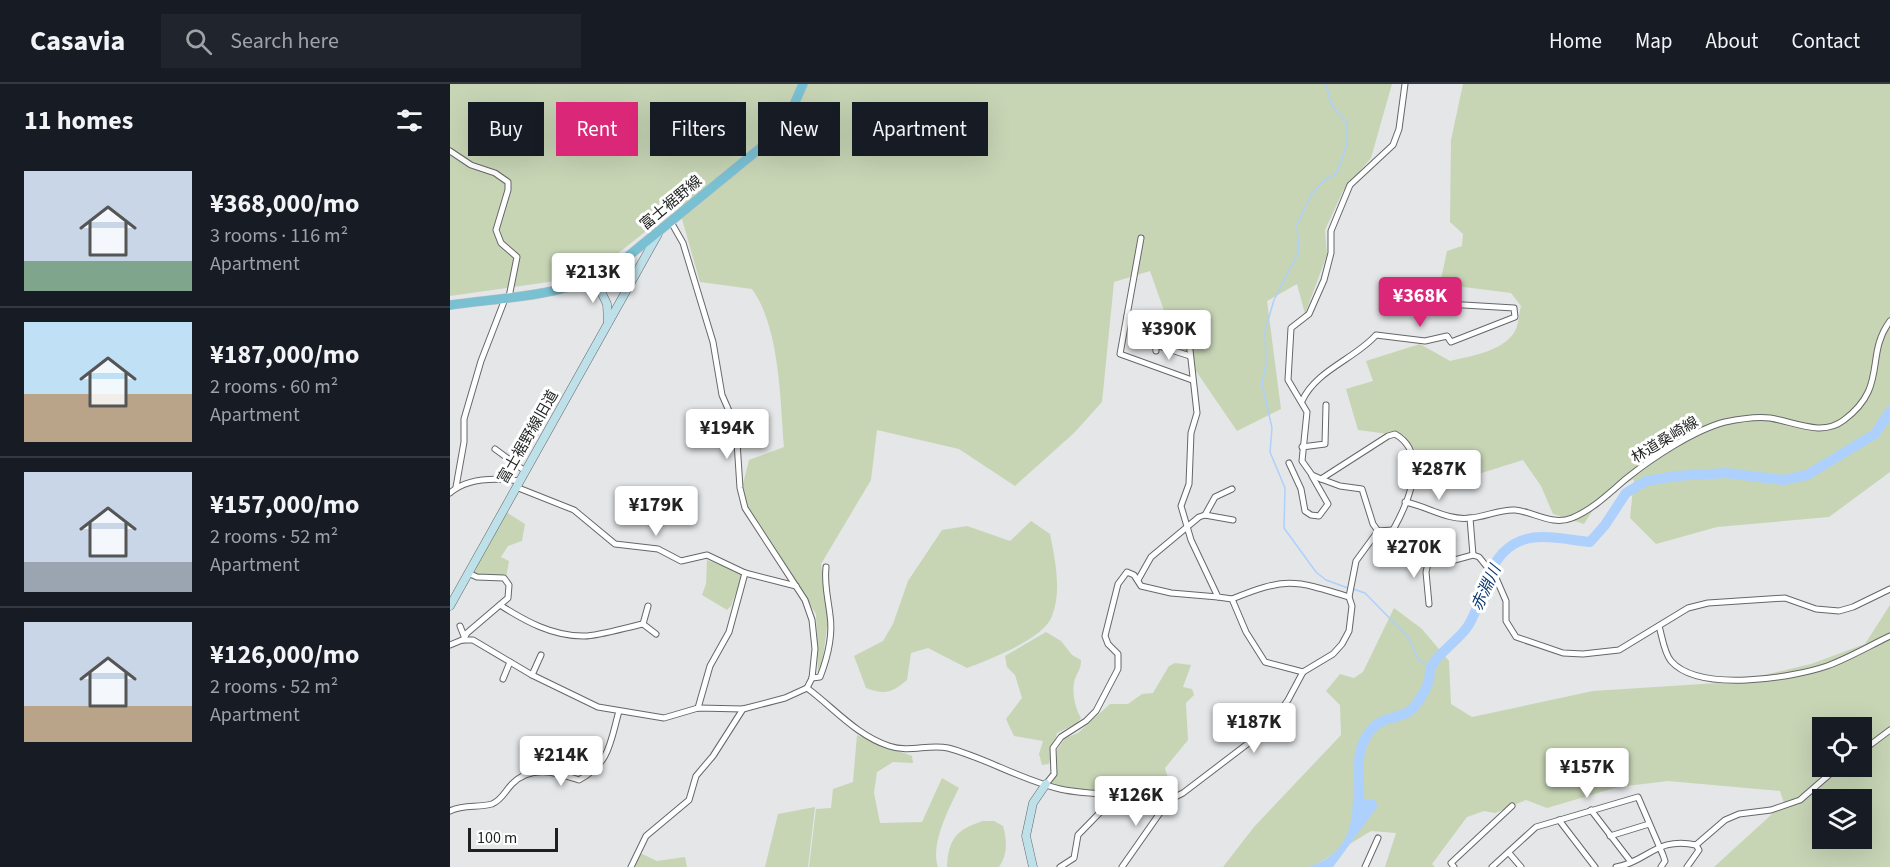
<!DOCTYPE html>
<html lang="en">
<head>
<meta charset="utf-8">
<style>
  :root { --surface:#171b24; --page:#20242c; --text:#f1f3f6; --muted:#9ea1a6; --line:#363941; --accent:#db2777 }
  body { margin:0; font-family:"Source Sans 3","Noto Sans JP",sans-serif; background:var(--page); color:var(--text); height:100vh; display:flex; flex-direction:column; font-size:22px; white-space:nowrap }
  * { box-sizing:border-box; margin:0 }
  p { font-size:20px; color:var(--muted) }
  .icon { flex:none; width:33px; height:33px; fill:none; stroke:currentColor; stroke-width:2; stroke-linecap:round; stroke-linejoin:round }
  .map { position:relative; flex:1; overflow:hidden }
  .sheet { display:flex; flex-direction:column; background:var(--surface); width:450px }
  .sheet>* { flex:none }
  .hud { position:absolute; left:18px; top:18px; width:570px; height:54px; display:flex; gap:12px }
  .buttons { position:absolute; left:1362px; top:633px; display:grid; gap:12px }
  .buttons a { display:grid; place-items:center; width:60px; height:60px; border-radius:0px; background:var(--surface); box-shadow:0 6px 24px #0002; font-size:30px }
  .scale { position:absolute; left:18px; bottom:15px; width:90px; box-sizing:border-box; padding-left:6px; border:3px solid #1f2020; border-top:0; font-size:16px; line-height:21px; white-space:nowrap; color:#1f2020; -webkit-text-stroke:4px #fff; paint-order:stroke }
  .price { position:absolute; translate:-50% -51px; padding:0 14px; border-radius:6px; background:#fff; color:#222; font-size:20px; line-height:39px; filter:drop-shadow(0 2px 3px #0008) }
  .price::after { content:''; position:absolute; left:50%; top:36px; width:18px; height:14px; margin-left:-9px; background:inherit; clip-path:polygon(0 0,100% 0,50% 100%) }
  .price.selected { background:var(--accent); color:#fff }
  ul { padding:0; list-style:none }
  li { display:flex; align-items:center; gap:18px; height:150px; padding:0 24px }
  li+li { border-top:2px solid var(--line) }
  li span { display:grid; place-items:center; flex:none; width:168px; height:120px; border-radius:0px; color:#555 }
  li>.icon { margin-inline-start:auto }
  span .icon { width:72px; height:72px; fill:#fffc; stroke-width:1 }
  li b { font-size:26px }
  h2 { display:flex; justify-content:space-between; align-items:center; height:72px; padding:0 24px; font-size:26px }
  .tag { padding:0 21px; border-radius:0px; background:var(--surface); box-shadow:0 6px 24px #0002; font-size:21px; line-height:54px }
  .tag.selected { background:var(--accent); color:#fff }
  header { display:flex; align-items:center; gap:36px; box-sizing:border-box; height:84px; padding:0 30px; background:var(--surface); border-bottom:2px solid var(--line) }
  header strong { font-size:28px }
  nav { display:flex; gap:33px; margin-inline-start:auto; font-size:21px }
  .search { width:420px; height:54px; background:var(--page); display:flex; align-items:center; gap:15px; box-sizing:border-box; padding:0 21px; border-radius:0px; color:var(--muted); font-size:22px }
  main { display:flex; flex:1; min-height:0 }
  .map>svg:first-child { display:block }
  .green { fill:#c7d5b5; fill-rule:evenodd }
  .water { fill:#aed0fc }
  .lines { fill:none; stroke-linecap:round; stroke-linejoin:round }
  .stream { stroke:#aed0fc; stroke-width:1.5 }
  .river { stroke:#aed0fc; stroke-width:10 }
  .street-casing { stroke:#656769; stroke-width:7 }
  .secondary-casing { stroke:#656769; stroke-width:9 }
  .primary-casing { stroke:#c0c1c1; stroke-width:10 }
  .street { stroke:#fff; stroke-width:5 }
  .secondary { stroke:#bde0e9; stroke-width:8 }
  .primary { stroke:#7ac0d3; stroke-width:9 }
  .labels { text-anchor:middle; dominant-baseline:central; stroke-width:6; stroke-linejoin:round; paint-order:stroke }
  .street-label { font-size:15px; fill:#1f2020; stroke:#fff }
  .water-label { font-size:16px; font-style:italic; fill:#0b386d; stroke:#fff }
</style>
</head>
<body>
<header>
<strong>Casavia</strong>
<div class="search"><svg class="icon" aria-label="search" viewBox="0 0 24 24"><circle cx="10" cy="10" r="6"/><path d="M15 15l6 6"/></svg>Search here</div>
<nav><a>Home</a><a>Map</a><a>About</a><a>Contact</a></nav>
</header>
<main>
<section class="sheet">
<h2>11 homes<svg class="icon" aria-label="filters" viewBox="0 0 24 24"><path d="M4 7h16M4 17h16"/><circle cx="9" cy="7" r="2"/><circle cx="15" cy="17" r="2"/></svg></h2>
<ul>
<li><span style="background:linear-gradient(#c9d6e8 75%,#7fa58c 0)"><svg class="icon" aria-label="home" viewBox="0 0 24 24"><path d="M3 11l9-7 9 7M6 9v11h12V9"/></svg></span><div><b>¥368,000/mo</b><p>3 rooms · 116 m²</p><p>Apartment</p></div></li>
<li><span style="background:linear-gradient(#bfe0f5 60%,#b9a48a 0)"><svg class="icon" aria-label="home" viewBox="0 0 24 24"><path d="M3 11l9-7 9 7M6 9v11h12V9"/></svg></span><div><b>¥187,000/mo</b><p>2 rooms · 60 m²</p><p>Apartment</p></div></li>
<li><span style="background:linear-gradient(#c9d6e8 75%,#9aa5b1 0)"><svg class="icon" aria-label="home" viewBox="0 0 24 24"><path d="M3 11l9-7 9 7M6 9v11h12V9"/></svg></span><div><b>¥157,000/mo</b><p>2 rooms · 52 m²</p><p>Apartment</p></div></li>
<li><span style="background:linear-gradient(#c9d6e8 70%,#b9a48a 0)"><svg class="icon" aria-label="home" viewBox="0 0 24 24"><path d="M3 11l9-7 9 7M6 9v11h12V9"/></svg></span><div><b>¥126,000/mo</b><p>2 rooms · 52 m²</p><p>Apartment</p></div></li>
</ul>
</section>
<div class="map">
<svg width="1440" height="783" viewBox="0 0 1440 783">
  <rect width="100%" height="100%" fill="#e4e6e8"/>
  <!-- green -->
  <g class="green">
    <path d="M 0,0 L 942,0 L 921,74 L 893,107 L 875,146 L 877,171 L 855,230 L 847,200 L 817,217 L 831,325 L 787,347 L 724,255 L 700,187 L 664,198 L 652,318 L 624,349 L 565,402 L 509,365 L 427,346 L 421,396 L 371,480 L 378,535 L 373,574 L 368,589 L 366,530 L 297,422 L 293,400 L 299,376 L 334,363 C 330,315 330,244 302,205 L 250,198 L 232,135 L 211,119 L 215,132 L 157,178 L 120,195 L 0,212 Z"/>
    <path d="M 1013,0 L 1440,0 L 1440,388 L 1379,433 L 1267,443 L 1206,460 L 1180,434 L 1184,395 L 1151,413 L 1134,440 L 1103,430 L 1091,402 L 1073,376 L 1006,397 L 981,386 L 954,352 L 908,346 L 896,305 L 923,297 L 916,277 L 970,260 L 1000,277 C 1021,272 1056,267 1066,245 C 1069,238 1069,229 1071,222 L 1061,209 L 990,200 L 997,167 L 1012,162 L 1013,150 L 1000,138 L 1001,56 Z"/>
    <polygon points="56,428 75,440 72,457 58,462 51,473 59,477 56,494 22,489"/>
    <path d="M 581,437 L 600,450 C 605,475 612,507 602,532 C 594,555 538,576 517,584 L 478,564 L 461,569 L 457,596 C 442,609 435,611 416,604 L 404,572 L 433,557 L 443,540 L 458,497 L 492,446 L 517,442 L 560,457 Z"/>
    <polygon points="257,476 293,490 281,522 277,526 252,511 256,500"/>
    <path d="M 1440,521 L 1440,783 L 1264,783 L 1334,719 L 1330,707 L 1218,697 L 1168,703 L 1097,724 L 1076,716 L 1045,729 L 1034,727 L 1017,733 L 982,780 L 985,783 L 935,783 L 946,749 L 921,747 L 862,783 L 773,783 L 804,743 L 891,651 L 890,621 L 876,607 L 890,590 L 904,594 L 913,588 L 944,524 L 972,545 L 999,577 L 1001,620 L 1022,633 L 1143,607 L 1284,598 L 1361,580 L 1415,560 ZM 1372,644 L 1412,644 L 1412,682 L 1372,682 ZM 1372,716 L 1412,716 L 1412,754 L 1372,754 Z"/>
    <path d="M 596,548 L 611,557 L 622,571 L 631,576 C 631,585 628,587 625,595 C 621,606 625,624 631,634 L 626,640 L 607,649 L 599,680 L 592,681 L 589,670 L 593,657 L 564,652 L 556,635 L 572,614 L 565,591 L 557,583 L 555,572 Z"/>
    <path d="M 725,579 L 741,581 L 733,603 L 742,605 L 744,611 L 736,619 L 738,656 L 715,684 L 718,694 L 712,711 C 675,706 638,709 601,700 L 607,688 L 607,666 L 615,654 L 628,649 L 660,620 L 678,620 L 692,610 L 703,609 L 719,582 Z"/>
    <path d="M 407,651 L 462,672 L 463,679 L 443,678 L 427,688 L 424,709 L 430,739 L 472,738 L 492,694 L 509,704 C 499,724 480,761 488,783 L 359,783 L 366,725 L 381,724 L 383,705 L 403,698 Z"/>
    <polygon points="365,723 358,783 315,783 328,730"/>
    <path d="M 533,737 L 544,737 L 553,742 C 557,757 558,770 549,783 L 497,783 C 498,755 507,745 533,737 Z"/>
    <polygon points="190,769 207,777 235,773 237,783 184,783"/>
  </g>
  <!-- water -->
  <path class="water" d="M 903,713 L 925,716 L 928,722 L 883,783 L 859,783 C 894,770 902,750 903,713 Z"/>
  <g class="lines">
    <!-- stream -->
    <g class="stream">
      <polyline points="876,0 881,20 897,39 897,61 887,89 873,97 861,111 847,141 849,167 824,216 815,247 816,278 812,300 822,344 820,368 835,404 834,444 866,488 876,496 898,504"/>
      <polyline points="903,505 915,509 958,553 969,576 981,584"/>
    </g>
    <!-- river -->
    <path class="river" d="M 908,726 C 913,699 901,675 918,650 C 932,629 951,637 963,624 C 969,618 977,604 979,596 C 980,592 979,587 981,583 C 989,568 1008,557 1018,542 C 1035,516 1034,478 1064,460 C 1085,447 1117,456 1140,458 L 1155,441 L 1176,409 L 1196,397 L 1226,392 L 1276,389 L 1333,396 L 1357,391 L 1425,350 L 1440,327"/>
    <defs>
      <g id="street">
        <polyline points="0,67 21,81 45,89 58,98 58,106 46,146 51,159 67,173 59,213"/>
        <polyline points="691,154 670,270 742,296"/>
        <polyline points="677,232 702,241 706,267"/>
        <polyline points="739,257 747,329 741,349 739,400 731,422 741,456 768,513 782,515 796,548 815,578 853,588"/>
        <polyline points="706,261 740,272"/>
        <path d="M 852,317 C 866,286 905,275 926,251 L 975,257 L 997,252 L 1001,258 L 1065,233 L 1064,224 L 980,219 L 953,205"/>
        <polyline points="852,363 875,360 876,321"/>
        <polyline points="45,365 75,387"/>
        <polyline points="839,379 851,405 855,427 861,431 869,432 878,420 862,392"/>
        <polyline points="871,395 890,402 912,405 923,440 928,447"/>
        <polyline points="6,403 14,358 14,335 31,277 55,215"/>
        <polyline points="66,403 124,426 165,460 208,465 231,477 257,471 295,489 346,502"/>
        <path d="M 0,409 C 18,393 47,394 69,397"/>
        <path d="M 955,418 C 977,422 997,437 1020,434 C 1035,433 1050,425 1065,426 C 1085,428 1102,442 1122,434 C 1144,425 1160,408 1177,394 C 1202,374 1244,346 1275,338 C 1289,335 1305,332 1320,334 C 1345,338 1372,353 1394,336 C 1439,302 1414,272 1440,237"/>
        <polyline points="755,431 765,413 782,405"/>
        <polyline points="1020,434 1023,471"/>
        <path d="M 943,446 C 958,419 980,370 945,350 L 938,352 L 871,395 L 862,391 L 852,377 L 857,328 L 838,296 L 841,244 L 859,230 L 874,196 L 881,169 L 881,147 L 900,101 L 943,61 L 949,45 L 955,0"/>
        <polyline points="688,496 701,473 749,433 755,431 783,436"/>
        <path d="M 782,515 C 836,493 844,496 899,513"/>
        <polyline points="979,520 976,488 980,471"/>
        <path d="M 50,521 C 75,537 102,552 133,552 C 145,553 178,543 193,540 L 206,550"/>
        <polyline points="193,540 198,522"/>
        <polyline points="10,542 14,552"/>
        <path d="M 1209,542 C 1212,552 1214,569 1221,577 C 1249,609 1342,594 1377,582 C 1399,574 1419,562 1440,552"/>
        <polyline points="13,556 17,549 58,514 59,501 54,494 27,493 18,489"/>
        <polyline points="0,561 12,556 23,556 82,591 148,623 214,634 248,624 293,625 335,614 357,604 362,594 365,565 362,536 355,516 295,424 290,404 287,358 283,336 272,311 263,258 233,159 221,138"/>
        <polyline points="82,591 91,571"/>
        <path d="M 362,594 L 370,593 C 377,575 383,551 380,531 C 378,514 374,500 376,483"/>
        <polyline points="53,595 60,578"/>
        <path d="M 357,604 C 384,624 406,651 439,662 C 459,669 478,660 498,664 C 536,674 571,696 610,705 C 646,713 683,708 719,716"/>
        <polyline points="248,624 260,582 279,548 295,489"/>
        <polyline points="1412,667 1440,646"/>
        <polyline points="596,700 604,690 603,664 611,653 636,637 646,627 668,585 668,570 658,560 655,552 668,500 677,488 684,491 691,502 721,509 768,513"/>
        <polyline points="1141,726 1181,778"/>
        <path d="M 0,727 C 13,720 28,724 42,720 C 52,716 55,707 62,700 C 82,680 107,689 129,696 C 160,679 160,659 169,627"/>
        <polyline points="1109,736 1145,783"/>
        <polyline points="1160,752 1199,740"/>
        <polyline points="1246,761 1275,736 1289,730 1321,726 1350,716 1389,682"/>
        <polyline points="1059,769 1071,783"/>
        <polyline points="181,783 196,752 239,716 246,692 263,672 293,625"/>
        <polyline points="610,783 624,774 628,751 667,711"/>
        <polyline points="672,783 719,716 733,709 817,645 838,616 853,588 883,570 892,560 899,547 902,522 899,513 906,477 928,447 943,446 978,465 980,471 1001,477 1023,471 1029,473 1046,494 1056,517 1056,537 1066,553 1113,569 1133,570 1169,566 1238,524 1258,519 1335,514 1366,525 1389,527 1403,523 1440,505"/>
        <polyline points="915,783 928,754"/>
        <polyline points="1004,783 1001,779 1062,722"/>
        <polyline points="1042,783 1086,743 1188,713 1213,771 1215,777 1211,783"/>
        <path d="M 1166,783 C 1197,778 1207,752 1246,761"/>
        <polyline points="1237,783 1249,766 1246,761"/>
      </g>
      <g id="secondary">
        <polyline points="145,195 157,220 158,239"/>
        <polyline points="0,522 208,150"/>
        <polyline points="583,783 576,752 583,719 596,700"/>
      </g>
      <path id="primary" d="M 0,221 C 56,213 116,213 165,183 L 325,52 L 335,41 L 353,0"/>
    </defs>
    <!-- street casing -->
    <use href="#street" class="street-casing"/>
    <!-- secondary casing -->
    <use href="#secondary" class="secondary-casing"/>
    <!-- primary casing -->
    <use href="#primary" class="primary-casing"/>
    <!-- street -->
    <use href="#street" class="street"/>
    <!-- secondary -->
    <use href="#secondary" class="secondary"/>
    <!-- primary -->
    <use href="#primary" class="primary"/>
  </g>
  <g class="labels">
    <!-- street labels -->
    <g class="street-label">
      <text transform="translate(221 119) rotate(-40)">富士裾野線</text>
      <text transform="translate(78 353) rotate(-60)">富士裾野線旧道</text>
      <text transform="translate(1215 356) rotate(-31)">林道桑崎線</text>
    </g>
    <!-- water labels -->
    <g class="water-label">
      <text transform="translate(1036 504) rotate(-65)">赤淵川</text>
    </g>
  </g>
</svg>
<div class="buttons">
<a><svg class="icon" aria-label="locate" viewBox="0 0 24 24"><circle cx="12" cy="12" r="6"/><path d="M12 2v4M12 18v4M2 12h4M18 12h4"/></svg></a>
<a><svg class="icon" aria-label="layers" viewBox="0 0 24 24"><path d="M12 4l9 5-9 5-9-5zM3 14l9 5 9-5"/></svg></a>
</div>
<div class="scale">100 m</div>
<b class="price" style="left:143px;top:220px">¥213K</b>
<b class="price selected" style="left:970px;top:244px">¥368K</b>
<b class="price" style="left:719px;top:277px">¥390K</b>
<b class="price" style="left:277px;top:376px">¥194K</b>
<b class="price" style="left:989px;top:417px">¥287K</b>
<b class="price" style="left:206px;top:453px">¥179K</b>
<b class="price" style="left:964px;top:495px">¥270K</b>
<b class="price" style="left:804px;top:670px">¥187K</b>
<b class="price" style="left:111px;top:703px">¥214K</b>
<b class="price" style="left:1137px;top:715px">¥157K</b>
<b class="price" style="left:686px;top:743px">¥126K</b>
<div class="hud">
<a class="tag">Buy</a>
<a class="tag selected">Rent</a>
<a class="tag">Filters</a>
<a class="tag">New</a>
<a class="tag">Apartment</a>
</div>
</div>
</main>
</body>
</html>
